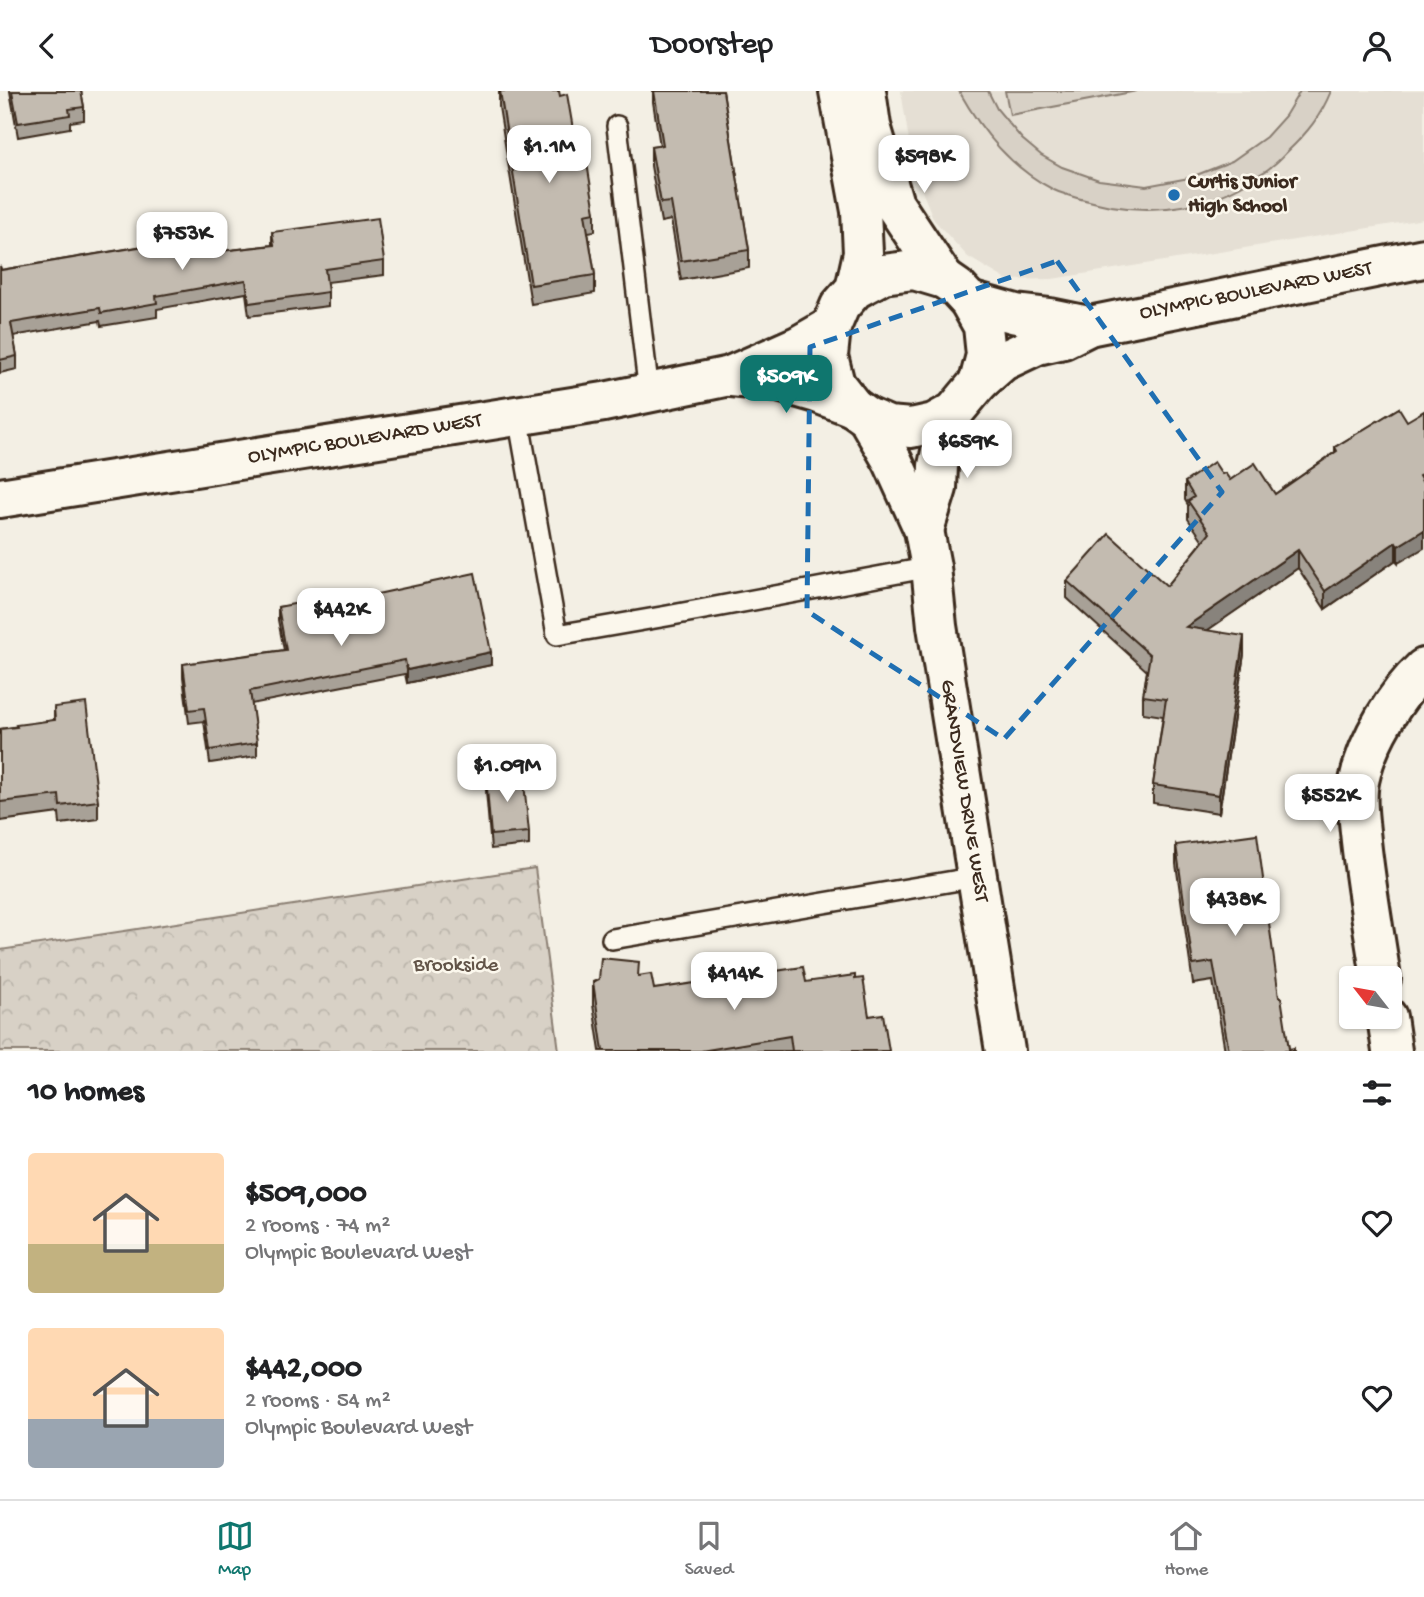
<!DOCTYPE html>
<html lang="en">
<head>
<meta charset="utf-8">
<style>
  :root { --surface:#fff; --page:#f6f6f6; --text:#202124; --muted:#757577; --line:#e0e0e0; --accent:#0f766e }
  body { margin:0; font-family:"Gochi Hand",sans-serif; background:var(--page); color:var(--text); height:100vh; display:flex; flex-direction:column; font-size:26px; white-space:nowrap }
  * { box-sizing:border-box; margin:0 }
  p { font-size:23px; color:var(--muted) }
  .icon { flex:none; width:38px; height:38px; fill:none; stroke:currentColor; stroke-width:2; stroke-linecap:round; stroke-linejoin:round }
  .map { position:relative; height:960px; overflow:hidden }
  .drawer { display:flex; flex-direction:column; background:var(--surface); flex:1 }
  .drawer>* { flex:none }
  .needle { width:46px; rotate:301deg }
  .controls { position:absolute; left:1339px; top:875px; display:grid; gap:14px }
  .controls a { display:grid; place-items:center; width:63px; height:63px; border-radius:7px; background:var(--surface); box-shadow:0 2px 5px #0004; font-size:35px }
  .price { position:absolute; translate:-50% -60px; padding:0 16px; border-radius:14px; background:#fff; color:#222; font-size:23px; line-height:46px; filter:drop-shadow(0 2px 4px #0008) }
  .price::after { content:''; position:absolute; left:50%; top:42px; width:21px; height:16px; margin-left:-10px; background:inherit; clip-path:polygon(0 0,100% 0,50% 100%) }
  .price.on { background:var(--accent); color:#fff }
  ul { padding:0; list-style:none }
  li { display:flex; align-items:center; gap:21px; height:175px; padding:0 28px }
  li span { display:grid; place-items:center; flex:none; width:196px; height:140px; border-radius:7px; color:#555 }
  li>.icon { margin-inline-start:auto }
  span .icon { width:84px; height:84px; fill:#fffc; stroke-width:1 }
  li b { font-size:30px }
  h2 { display:flex; justify-content:space-between; align-items:center; height:84px; padding:0 28px; font-size:30px }
  header { display:flex; justify-content:space-between; align-items:center; height:91px; padding:0 28px; background:var(--surface); font-size:32px; font-weight:600 }
  .tab-bar { display:flex; justify-content:space-around; align-items:center; height:98px; border-top:2px solid var(--line); background:var(--surface); font-size:19px; color:var(--muted) }
  .tab-bar a { display:grid; justify-items:center; gap:4px }
  .tab-bar .on { color:var(--accent) }
  .map>svg:first-child { display:block }
  .built { fill:#e5dfd4 }
  .park { fill:url(#park-crowns); stroke:#8a7e72; stroke-width:2 }
  .garden { fill:#d8d1c6; stroke:#8a7e72; stroke-width:2 }
  .lines { fill:none; stroke-linecap:round; stroke-linejoin:round }
  .lane-casing { stroke:#3b2a1e; stroke-width:24 }
  .street-casing { stroke:#3b2a1e; stroke-width:44 }
  .secondary-casing { stroke:#3b2a1e; stroke-width:44 }
  .lane { stroke:#fbf7ec; stroke-width:19 }
  .street { stroke:#fbf7ec; stroke-width:38 }
  .secondary { stroke:#fbf7ec; stroke-width:38 }
  .wall { fill:#a8a197; stroke:#3b2a1e; stroke-width:2 }
  .shaded-wall { fill:#88837b; stroke:#3b2a1e; stroke-width:2 }
  .building { fill:#c3bbb0; stroke:#3b2a1e; stroke-width:2 }
  .marked { fill:none; stroke:#1f6fb2; stroke-width:5; stroke-dasharray:14 9; stroke-linejoin:round }
  .poi-dot { fill:#1f6fb2; stroke:#fbf7ec; stroke-width:2.5 }
  .labels { text-anchor:middle; dominant-baseline:central; stroke-width:5; stroke-linejoin:round; paint-order:stroke }
  .poi-label { font-size:21px; font-weight:bold; fill:#3b2a1e; stroke:#fbf7ec; text-anchor:start }
  .street-label { font-size:21px; fill:#3b2a1e; stroke:#fbf7ec }
  .park-label { font-size:21px; fill:#625448; stroke:#fbf7ec }
</style>
</head>
<body>
<header><svg class="icon" aria-label="back" viewBox="0 0 24 24"><path d="M15 5l-7 7 7 7"/></svg>Doorstep<svg class="icon" aria-label="person" viewBox="0 0 24 24"><circle cx="12" cy="8" r="4"/><path d="M4 21q1-7 8-7t8 7"/></svg></header>
<div class="map">
<svg width="1424" height="960" viewBox="0 0 1424 960">
  <defs>
    <pattern id="park-crowns" width="20" height="18" patternUnits="userSpaceOnUse" patternTransform="scale(1.75)"><rect width="20" height="18" fill="#d8d1c6"/><path d="M2 6a3 3 0 1 1 6 0M12 15a3 3 0 1 1 6 0" fill="none" stroke="#bab4aa"/></pattern>
  </defs>
  <rect width="100%" height="100%" fill="#f3efe4"/>
  <filter id="ink" filterUnits="userSpaceOnUse"><feTurbulence type="fractalNoise" baseFrequency=".0143" numOctaves="2"/><feDisplacementMap in="SourceGraphic" scale="14" xChannelSelector="R" yChannelSelector="G"/><feConvolveMatrix kernelMatrix="1 2 1 2 8 2 1 2 1" color-interpolation-filters="sRGB"/></filter>
  <g filter="url(#ink)">
    <!-- built -->
    <polygon class="built" points="901,0 1424,0 1424,128 1052,188 1007,189 968,166 934,129 914,81"/>
    <!-- park -->
    <polygon class="park" points="535,777 559,960 0,960 0,859"/>
    <!-- garden -->
    <g class="garden">
      <path d="M 959,0 L 988,0 L 997,18 L 1022,48 L 1041,64 L 1062,76 L 1099,89 L 1146,95 L 1189,87 L 1232,70 L 1266,46 L 1285,25 L 1300,0 L 1331,0 C 1321,25 1307,42 1288,60 C 1283,65 1278,71 1272,75 C 1267,80 1260,83 1254,87 C 1213,115 1160,123 1111,115 C 1092,111 1072,107 1054,99 C 1011,77 982,41 959,0 Z"/>
      <polygon points="1005,0 1137,0 1010,24"/>
    </g>
    <g class="lines">
      <defs>
        <g id="lane">
          <polyline points="617,35 649,302"/>
          <polyline points="518,325 557,544 667,525 931,476"/>
          <polyline points="612,848 977,786"/>
        </g>
        <g id="street">
          <polyline points="732,286 779,291 817,302 853,316"/>
          <polyline points="0,407 604,311 730,285 798,255 831,236"/>
          <path d="M 1381,887 C 1374,841 1366,796 1361,750 C 1359,729 1355,706 1360,686 C 1368,649 1396,603 1424,577"/>
          <polyline points="1387,926 1392,960"/>
        </g>
        <g id="secondary">
          <polyline points="839,0 861,120 863,162 855,198 840,215 831,236 828,265 835,293 853,316 867,326 888,335 911,337 934,332 954,321 979,291 986,264 983,235 969,210 957,197 944,188 914,179 883,183 855,198"/>
          <polyline points="866,0 871,35 894,113 944,188"/>
          <polyline points="969,210 1016,223 1050,227 1089,235"/>
          <polyline points="979,291 1003,270 1037,254 1063,248 1089,235 1424,167"/>
          <polyline points="867,326 893,371 924,439 931,476 937,535 1005,960"/>
          <polyline points="924,439 937,397 938,375 942,356 954,321"/>
        </g>
      </defs>
      <!-- lane casing -->
      <use href="#lane" class="lane-casing"/>
      <!-- street casing -->
      <use href="#street" class="street-casing"/>
      <!-- secondary casing -->
      <use href="#secondary" class="secondary-casing"/>
      <!-- lane -->
      <use href="#lane" class="lane"/>
      <!-- street -->
      <use href="#street" class="street"/>
      <!-- secondary -->
      <use href="#secondary" class="secondary"/>
    </g>
    <!-- wall -->
    <g class="wall">
      <polygon points="10,0 81,0 84,16 84,29 70,31 70,37 18,46"/>
      <polygon points="499,0 578,67 595,121 595,140 588,141 595,184 595,202 531,213 499,16"/>
      <polygon points="653,0 723,0 749,159 749,177 681,189 671,129 661,131 651,75 651,56 660,55 653,11"/>
      <polygon points="148,139 195,163 272,154 272,141 384,170 384,184 327,191 328,201 328,215 249,225 246,202 157,218 157,226 101,235 100,230 13,245 17,265 17,278 0,282 0,175 1,179 149,154"/>
      <polygon points="1399,317 1398,472 1396,469 1325,518 1298,477 1207,539 1244,563 1219,722 1153,712 1153,694 1163,625 1143,622 1143,605 1147,580 1067,507 1067,490 1167,495 1203,450 1188,428 1188,414 1185,409 1185,391 1222,383 1230,389 1275,403 1335,361 1335,356"/>
      <polygon points="368,505 491,574 407,592 405,583 251,613 257,652 257,665 210,672 204,630 189,632 183,586 183,573 284,559 278,529 278,516"/>
      <polygon points="54,616 98,710 98,728 60,733 59,722 0,730 0,638 54,629"/>
      <polygon points="486,686 529,741 529,754 491,758 486,700"/>
      <polygon points="1176,754 1279,906 1289,958 1294,960 1225,960 1213,890 1193,893 1176,773"/>
      <polygon points="639,885 654,898 806,891 855,888 869,925 889,960 600,960 593,914 593,891"/>
    </g>
    <!-- shaded-wall -->
    <g class="shaded-wall">
      <polygon points="1424,382 1424,400 1419,385"/>
      <polygon points="1424,439 1424,457 1398,472 1398,455"/>
      <polygon points="1396,451 1396,469 1325,518 1325,500"/>
      <polygon points="1298,459 1298,477 1186,554 1186,536"/>
      <polygon points="1244,545 1244,563 1219,722 1219,704"/>
      <polygon points="491,561 491,574 407,592 407,579"/>
    </g>
    <!-- building -->
    <g class="building">
      <polygon points="12,0 81,0 84,16 69,18 70,24 18,32"/>
      <polygon points="500,0 559,0 560,5 567,3 578,67 586,66 595,121 585,123 595,184 531,194"/>
      <polygon points="654,0 723,0 749,159 681,170 671,111 661,112 651,56 663,54"/>
      <polygon points="378,127 384,170 325,178 328,201 249,212 246,189 156,205 157,212 101,222 100,217 11,232 17,265 0,269 0,175 1,179 151,154 148,139 189,132 195,163 274,154 272,141"/>
      <polygon points="1399,317 1407,330 1424,320 1424,382 1419,385 1424,394 1424,439 1398,455 1396,451 1325,500 1298,459 1186,536 1244,545 1219,704 1153,694 1166,608 1143,605 1150,564 1067,490 1109,443 1167,495 1210,442 1188,410 1194,406 1185,391 1214,371 1222,383 1225,382 1230,389 1255,372 1275,403 1337,360 1335,356"/>
      <polygon points="475,482 491,561 407,579 405,569 250,600 257,652 210,659 204,617 189,619 183,573 286,559 278,516 367,499 368,505"/>
      <polygon points="86,612 98,710 60,715 59,704 0,711 0,638 17,636 16,634 55,629 54,616"/>
      <polygon points="523,682 529,741 491,744 486,686"/>
      <polygon points="1257,743 1279,906 1281,906 1289,958 1294,957 1294,960 1229,960 1213,871 1193,874 1176,754"/>
      <polygon points="601,867 639,871 638,885 651,883 654,898 803,876 806,891 855,884 855,888 863,887 869,925 883,923 889,960 792,960 790,945 701,960 603,960 593,891 599,888"/>
    </g>
  </g>
  <!-- marked area -->
  <path class="marked" d="M 1057,170 L 1222,401 L 1004,648 L 807,520 L 810,256 Z"/>
  <!-- markers -->
  <circle class="poi-dot" cx="1174" cy="104" r="7"/>
  <g class="labels">
    <!-- poi labels -->
    <g class="poi-label">
      <text x="1188" y="92">Curtis Junior<tspan x="1188" dy="24">High School</tspan></text>
    </g>
    <!-- street labels -->
    <g class="street-label">
      <text transform="translate(1256 201) rotate(-11)">OLYMPIC BOULEVARD WEST</text>
      <text transform="translate(365 349) rotate(-9)">OLYMPIC BOULEVARD WEST</text>
      <text transform="translate(963 700) rotate(81)">GRANDVIEW DRIVE WEST</text>
    </g>
    <!-- park labels -->
    <g class="park-label">
      <text x="456" y="875">Brookside</text>
    </g>
  </g>
</svg>
<div class="controls">
<a><svg class="needle" viewBox="-14 -14 28 28"><path d="M0-13l5 13h-10z" fill="#e53935"/><path d="M0 13l5-13h-10z" fill="#757577"/></svg></a>
</div>
<b class="price" style="left:549px;top:94px">$1.1M</b>
<b class="price" style="left:924px;top:104px">$598K</b>
<b class="price" style="left:182px;top:181px">$753K</b>
<b class="price on" style="left:786px;top:324px">$509K</b>
<b class="price" style="left:967px;top:389px">$659K</b>
<b class="price" style="left:341px;top:557px">$442K</b>
<b class="price" style="left:507px;top:713px">$1.09M</b>
<b class="price" style="left:1330px;top:743px">$552K</b>
<b class="price" style="left:1235px;top:847px">$438K</b>
<b class="price" style="left:734px;top:921px">$414K</b>
</div>
<section class="drawer">
<h2>10 homes<svg class="icon" aria-label="filters" viewBox="0 0 24 24"><path d="M4 7h16M4 17h16"/><circle cx="9" cy="7" r="2"/><circle cx="15" cy="17" r="2"/></svg></h2>
<ul>
<li><span style="background:linear-gradient(#ffd9b3 65%,#c2b280 0)"><svg class="icon" aria-label="home" viewBox="0 0 24 24"><path d="M3 11l9-7 9 7M6 9v11h12V9"/></svg></span><div><b>$509,000</b><p>2 rooms · 74 m²</p><p>Olympic Boulevard West</p></div><svg class="icon" aria-label="heart" viewBox="0 0 24 24"><path d="M12 20l-8-8c-3-5 5-10 8-4 3-6 11-1 8 4z"/></svg></li>
<li><span style="background:linear-gradient(#ffd9b3 65%,#9aa5b1 0)"><svg class="icon" aria-label="home" viewBox="0 0 24 24"><path d="M3 11l9-7 9 7M6 9v11h12V9"/></svg></span><div><b>$442,000</b><p>2 rooms · 54 m²</p><p>Olympic Boulevard West</p></div><svg class="icon" aria-label="heart" viewBox="0 0 24 24"><path d="M12 20l-8-8c-3-5 5-10 8-4 3-6 11-1 8 4z"/></svg></li>
</ul>
</section>
<nav class="tab-bar">
<a class="on"><svg class="icon" aria-label="map" viewBox="0 0 24 24"><path d="M3 6l6-2 6 2 6-2v14l-6 2-6-2-6 2zM9 4v14M15 6v14"/></svg>Map</a>
<a><svg class="icon" aria-label="saved" viewBox="0 0 24 24"><path d="M7 4h10v16l-5-4-5 4z"/></svg>Saved</a>
<a><svg class="icon" aria-label="home" viewBox="0 0 24 24"><path d="M3 11l9-7 9 7M6 9v11h12V9"/></svg>Home</a>
</nav>
</body>
</html>
